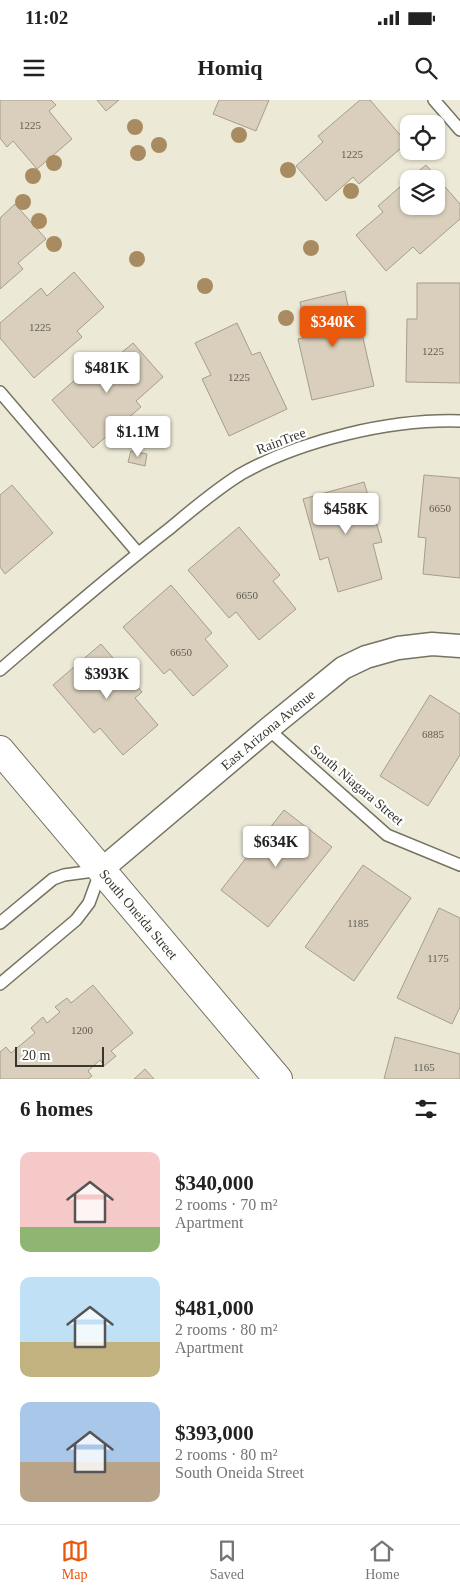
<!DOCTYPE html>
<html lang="en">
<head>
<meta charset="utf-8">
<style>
  :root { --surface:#fff; --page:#f2f2f2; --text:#222; --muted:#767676; --line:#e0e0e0; --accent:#ea580c }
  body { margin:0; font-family:"Times New Roman",serif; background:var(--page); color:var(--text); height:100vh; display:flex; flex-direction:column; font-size:19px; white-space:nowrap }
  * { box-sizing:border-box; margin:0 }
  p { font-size:16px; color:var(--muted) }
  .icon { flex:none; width:28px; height:28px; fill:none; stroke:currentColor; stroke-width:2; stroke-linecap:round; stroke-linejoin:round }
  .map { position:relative; height:979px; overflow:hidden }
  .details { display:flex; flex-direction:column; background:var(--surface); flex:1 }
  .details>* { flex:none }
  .fabs { position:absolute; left:400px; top:15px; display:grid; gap:10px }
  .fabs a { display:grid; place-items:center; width:45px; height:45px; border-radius:10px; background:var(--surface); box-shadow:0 1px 4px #0004; font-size:25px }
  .scale { position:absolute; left:15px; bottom:12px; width:89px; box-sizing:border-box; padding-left:5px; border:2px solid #37372f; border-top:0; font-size:14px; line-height:18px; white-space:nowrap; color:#37372f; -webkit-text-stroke:4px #fff; paint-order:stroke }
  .price { position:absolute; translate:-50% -42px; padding:0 11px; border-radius:5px; background:#fff; color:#222; font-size:16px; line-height:32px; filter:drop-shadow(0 1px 2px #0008) }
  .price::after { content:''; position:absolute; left:50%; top:30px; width:15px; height:11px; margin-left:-8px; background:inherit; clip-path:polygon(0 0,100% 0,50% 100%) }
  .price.active { background:var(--accent); color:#fff }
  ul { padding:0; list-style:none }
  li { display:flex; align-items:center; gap:15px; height:125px; padding:0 20px }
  li span { display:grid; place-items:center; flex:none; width:140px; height:100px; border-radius:10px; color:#555 }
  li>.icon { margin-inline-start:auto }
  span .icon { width:60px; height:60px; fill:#fffc; stroke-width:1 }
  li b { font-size:21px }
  h2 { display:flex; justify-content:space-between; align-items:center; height:60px; padding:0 20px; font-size:21px }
  .status { display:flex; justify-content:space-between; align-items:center; height:35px; padding:0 25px; background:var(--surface); direction:ltr }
  .status svg { height:14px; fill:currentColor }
  header { display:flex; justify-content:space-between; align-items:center; height:65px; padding:0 20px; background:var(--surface); font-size:22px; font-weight:700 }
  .tab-bar { display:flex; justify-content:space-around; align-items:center; height:70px; border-top:1px solid var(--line); background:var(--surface); font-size:14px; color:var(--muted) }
  .tab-bar a { display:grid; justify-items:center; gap:2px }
  .tab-bar .active { color:var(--accent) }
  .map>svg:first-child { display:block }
  .building { fill:#d9cfbc; stroke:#a69c8b }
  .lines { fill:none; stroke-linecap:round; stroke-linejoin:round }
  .service-casing { stroke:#757361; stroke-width:14 }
  .minor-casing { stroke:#757361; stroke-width:25 }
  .tertiary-casing { stroke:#757361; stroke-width:30 }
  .service { stroke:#fff; stroke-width:11 }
  .minor { stroke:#fff; stroke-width:22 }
  .tertiary { stroke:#fff; stroke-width:28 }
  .tree { fill:#a88b60 }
  .labels { text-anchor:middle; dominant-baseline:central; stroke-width:4.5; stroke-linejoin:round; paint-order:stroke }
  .number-label { font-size:11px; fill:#605d52 }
  .street-label { font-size:14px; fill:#37372f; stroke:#fff }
</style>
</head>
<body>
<div class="status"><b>11:02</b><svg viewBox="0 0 49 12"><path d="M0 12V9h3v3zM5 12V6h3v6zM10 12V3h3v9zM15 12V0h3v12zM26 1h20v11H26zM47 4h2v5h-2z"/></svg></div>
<header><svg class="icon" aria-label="menu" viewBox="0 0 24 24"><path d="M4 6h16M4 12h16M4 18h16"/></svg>Homiq<svg class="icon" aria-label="search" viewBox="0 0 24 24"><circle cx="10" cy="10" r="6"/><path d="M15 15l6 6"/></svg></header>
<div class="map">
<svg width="460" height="979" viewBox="0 0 460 979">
  <rect width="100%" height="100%" fill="#ecead6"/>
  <!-- building -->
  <g class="building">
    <polygon points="0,0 51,0 56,5 49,11 72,39 37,69 13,41 7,47 0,38"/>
    <polygon points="97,0 119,0 106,11"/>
    <polygon points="219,0 269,0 256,31 213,14"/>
    <polygon points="360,0 370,0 407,43 359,84 353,77 326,101 296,66 323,42 318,36"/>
    <polygon points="426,65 460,104 460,119 420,154 413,147 386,171 356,135 383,112 378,106 409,79 409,106 436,106 436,79 409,79"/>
    <polygon points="15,104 46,139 18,163 23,169 0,189 0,118"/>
    <polygon points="74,172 104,207 77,231 82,237 34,278 0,238 0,223 41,188 47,196"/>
    <polygon points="417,183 460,183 460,283 406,282 407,219 417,219"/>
    <polygon points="345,191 352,227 360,225 374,286 312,300 298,239 307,237 300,202"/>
    <polygon points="237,223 252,255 260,252 287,309 229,336 202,279 211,275 195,243"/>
    <polygon points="133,243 163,277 136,301 141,307 93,348 52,300 99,259 106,266"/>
    <polygon points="131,351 147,354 145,366 128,362"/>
    <polygon points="424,375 460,378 460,478 423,474 426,438 418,437"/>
    <polygon points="364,382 382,442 373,444 382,479 338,492 328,457 320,460 303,399"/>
    <polygon points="12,385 53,433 5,474 0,467 0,395"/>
    <polygon points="239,427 280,475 273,481 296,509 259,540 236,512 229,518 188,470"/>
    <polygon points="171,485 212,533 205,539 228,566 193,596 170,569 164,574 123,527"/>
    <polygon points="101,544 142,592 135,598 158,625 123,655 100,628 94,633 53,585"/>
    <polygon points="430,595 460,614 460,655 428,706 380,676"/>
    <polygon points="284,710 332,747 268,827 221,790"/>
    <polygon points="363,765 411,798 354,881 305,847"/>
    <polygon points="439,808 460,818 460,907 452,924 397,898"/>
    <polygon points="93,885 133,933 111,951 116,956 104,966 100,960 88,971 92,976 88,979 0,979 0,952 6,947 11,953 35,933 31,928 43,917 47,923 60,912 55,907 67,898 71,903"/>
    <polygon points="395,937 460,954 460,979 384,979"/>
    <polygon points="145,969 154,979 134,979"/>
  </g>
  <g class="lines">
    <defs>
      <g id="service">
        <polyline points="434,0 460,30"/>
        <polyline points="0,292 138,453"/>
        <path d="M 0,570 C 56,522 111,474 169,429 C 192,410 215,390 241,374 C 301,340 391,319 460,321"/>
        <polyline points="268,629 387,735 460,765"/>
        <polyline points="0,823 53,779 64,775 101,770 89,803 76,820 0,884"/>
      </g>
      <g id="minor">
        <path id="s1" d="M 101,770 L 268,629 L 343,568 L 366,557 L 398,548 L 432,544 L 460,546"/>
      </g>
      <g id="tertiary">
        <path id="s2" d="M 0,650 L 278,979"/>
      </g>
    </defs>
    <!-- service casing -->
    <use href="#service" class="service-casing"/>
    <!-- minor casing -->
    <use href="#minor" class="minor-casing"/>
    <!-- tertiary casing -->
    <use href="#tertiary" class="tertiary-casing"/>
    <!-- service -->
    <use href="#service" class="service"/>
    <!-- minor -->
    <use href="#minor" class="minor"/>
    <!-- tertiary -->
    <use href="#tertiary" class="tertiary"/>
  </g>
  <!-- trees -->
  <g class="tree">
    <circle cx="135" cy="27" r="8"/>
    <circle cx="239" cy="35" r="8"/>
    <circle cx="159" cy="45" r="8"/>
    <circle cx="138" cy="53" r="8"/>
    <circle cx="54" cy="63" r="8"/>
    <circle cx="288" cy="70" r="8"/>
    <circle cx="33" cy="76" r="8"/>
    <circle cx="351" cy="91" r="8"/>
    <circle cx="23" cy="102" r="8"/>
    <circle cx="39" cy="121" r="8"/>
    <circle cx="54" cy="144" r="8"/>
    <circle cx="311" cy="148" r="8"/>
    <circle cx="137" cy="159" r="8"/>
    <circle cx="205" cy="186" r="8"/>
    <circle cx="286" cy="218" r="8"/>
  </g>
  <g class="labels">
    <!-- number labels -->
    <g class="number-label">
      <text x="30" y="25">1225</text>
      <text x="352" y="54">1225</text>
      <text x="40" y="227">1225</text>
      <text x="433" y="251">1225</text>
      <text x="239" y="277">1225</text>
      <text x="440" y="408">6650</text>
      <text x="247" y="495">6650</text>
      <text x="181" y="552">6650</text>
      <text x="433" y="634">6885</text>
      <text x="358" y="823">1185</text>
      <text x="438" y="858">1175</text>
      <text x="82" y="930">1200</text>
      <text x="424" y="967">1165</text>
    </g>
    <!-- street labels -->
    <g class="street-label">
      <text transform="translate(281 341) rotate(-21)">RainTree</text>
      <text stroke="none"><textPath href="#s1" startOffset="218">East Arizona Avenue</textPath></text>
      <text transform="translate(357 685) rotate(40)">South Niagara Street</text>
      <text stroke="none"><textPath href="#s2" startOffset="215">South Oneida Street</textPath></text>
    </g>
  </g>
</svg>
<div class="fabs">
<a><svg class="icon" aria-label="locate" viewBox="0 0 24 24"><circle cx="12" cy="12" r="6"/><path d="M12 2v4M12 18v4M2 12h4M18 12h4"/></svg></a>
<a><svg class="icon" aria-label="layers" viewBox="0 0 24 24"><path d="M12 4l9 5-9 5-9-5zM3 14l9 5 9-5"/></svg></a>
</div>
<div class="scale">20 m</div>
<b class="price active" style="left:333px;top:248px">$340K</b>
<b class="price" style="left:107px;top:294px">$481K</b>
<b class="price" style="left:138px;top:358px">$1.1M</b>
<b class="price" style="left:346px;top:435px">$458K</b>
<b class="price" style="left:107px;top:600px">$393K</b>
<b class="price" style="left:276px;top:768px">$634K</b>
</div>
<section class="details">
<h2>6 homes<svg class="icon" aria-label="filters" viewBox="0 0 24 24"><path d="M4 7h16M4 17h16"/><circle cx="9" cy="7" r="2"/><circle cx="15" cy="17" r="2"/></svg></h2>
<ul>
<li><span style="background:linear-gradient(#f6c9c9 75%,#8fb573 0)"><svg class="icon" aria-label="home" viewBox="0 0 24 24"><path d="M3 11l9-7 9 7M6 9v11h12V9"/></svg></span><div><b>$340,000</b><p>2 rooms · 70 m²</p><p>Apartment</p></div></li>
<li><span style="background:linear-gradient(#bfe0f5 65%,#c2b280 0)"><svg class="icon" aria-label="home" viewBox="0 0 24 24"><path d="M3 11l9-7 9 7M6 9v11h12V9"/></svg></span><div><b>$481,000</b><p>2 rooms · 80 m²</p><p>Apartment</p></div></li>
<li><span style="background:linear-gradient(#a9c7e8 60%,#b9a48a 0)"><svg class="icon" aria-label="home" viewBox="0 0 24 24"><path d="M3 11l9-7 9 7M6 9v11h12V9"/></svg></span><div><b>$393,000</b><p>2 rooms · 80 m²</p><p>South Oneida Street</p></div></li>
</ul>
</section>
<nav class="tab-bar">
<a class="active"><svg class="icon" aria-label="map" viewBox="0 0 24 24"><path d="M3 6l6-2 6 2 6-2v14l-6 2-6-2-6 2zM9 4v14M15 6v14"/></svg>Map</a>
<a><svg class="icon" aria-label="saved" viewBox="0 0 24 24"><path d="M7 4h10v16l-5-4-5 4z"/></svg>Saved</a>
<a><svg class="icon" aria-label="home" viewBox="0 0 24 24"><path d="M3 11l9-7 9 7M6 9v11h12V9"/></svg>Home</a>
</nav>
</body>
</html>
